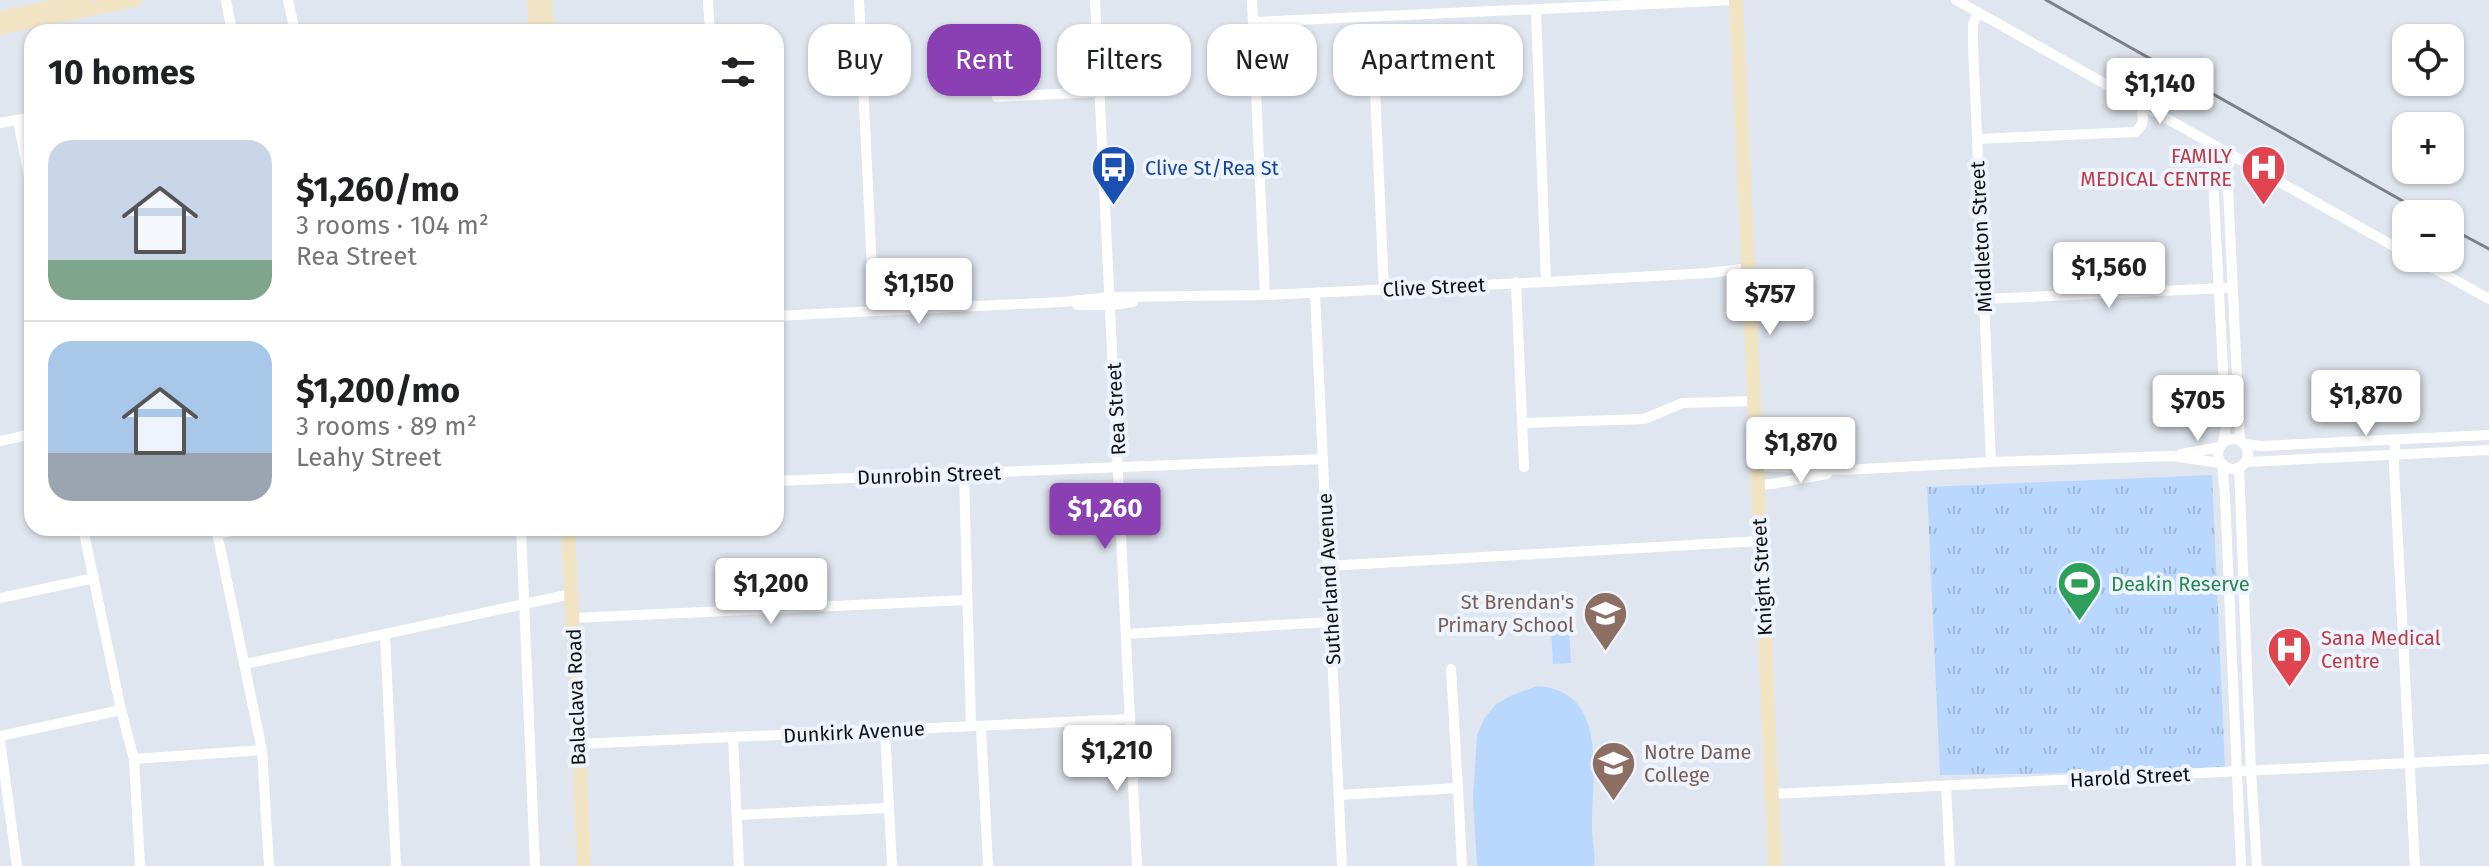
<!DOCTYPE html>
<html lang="en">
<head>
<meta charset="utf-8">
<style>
  :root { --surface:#fff; --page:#f6f6f6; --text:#202124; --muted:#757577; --line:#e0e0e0; --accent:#8a40b2 }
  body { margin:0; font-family:"Fira Sans",sans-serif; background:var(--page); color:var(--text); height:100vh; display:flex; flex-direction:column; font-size:30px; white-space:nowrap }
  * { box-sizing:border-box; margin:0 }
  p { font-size:26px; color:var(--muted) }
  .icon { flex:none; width:44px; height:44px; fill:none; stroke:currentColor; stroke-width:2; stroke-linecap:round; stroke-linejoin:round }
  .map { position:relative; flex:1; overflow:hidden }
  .drawer { position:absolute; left:24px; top:24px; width:760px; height:512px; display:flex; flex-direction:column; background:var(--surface); border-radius:24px; box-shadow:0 2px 6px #0004 }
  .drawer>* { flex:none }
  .top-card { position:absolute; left:808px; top:24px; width:760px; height:72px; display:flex; gap:16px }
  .buttons { position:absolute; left:2392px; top:24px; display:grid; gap:16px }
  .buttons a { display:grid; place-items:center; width:72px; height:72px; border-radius:16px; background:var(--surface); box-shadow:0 2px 6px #0004; font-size:40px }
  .price { position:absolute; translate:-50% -68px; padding:0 18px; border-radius:8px; background:#fff; color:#222; font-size:26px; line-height:52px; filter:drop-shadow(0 2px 4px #0008) }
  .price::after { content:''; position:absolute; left:50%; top:48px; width:24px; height:18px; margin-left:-12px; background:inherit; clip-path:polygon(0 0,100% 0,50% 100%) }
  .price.on { background:var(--accent); color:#fff }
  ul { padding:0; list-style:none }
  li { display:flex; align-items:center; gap:24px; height:200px; padding:0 24px }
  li+li { border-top:2px solid var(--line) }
  li span { display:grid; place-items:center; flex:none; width:224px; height:160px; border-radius:24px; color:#555 }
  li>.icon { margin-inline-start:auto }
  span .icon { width:96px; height:96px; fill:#fffc; stroke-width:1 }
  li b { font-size:34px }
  h2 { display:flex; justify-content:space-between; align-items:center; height:96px; padding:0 24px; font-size:34px }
  .pill { padding:0 28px; border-radius:24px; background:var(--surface); box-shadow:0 2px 6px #0004; font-size:28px; line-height:72px }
  .pill.on { background:var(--accent); color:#fff }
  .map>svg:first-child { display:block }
  .grass { fill:#bad8fd }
  .park { fill:url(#park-tufts) }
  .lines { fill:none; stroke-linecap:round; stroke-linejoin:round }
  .street { stroke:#fff; stroke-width:10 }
  .secondary { stroke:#f1e4c4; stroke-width:14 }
  .rail { stroke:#7d8187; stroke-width:3 }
  .labels { text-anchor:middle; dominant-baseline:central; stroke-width:8; stroke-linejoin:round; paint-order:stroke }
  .health-label { font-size:20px; fill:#be3a42; stroke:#edf4fd; text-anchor:end }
  .transit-label { font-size:20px; fill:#164399; stroke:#edf4fd; text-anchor:start }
  .street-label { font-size:20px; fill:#0e1013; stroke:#edf4fd }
  .leisure-label { font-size:20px; fill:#27864d; stroke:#edf4fd; text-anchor:start }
  .education-label { font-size:20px; fill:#785e54; stroke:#edf4fd; text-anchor:end }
</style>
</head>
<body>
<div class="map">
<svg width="2489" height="866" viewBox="0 0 2489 866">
  <defs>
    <pattern id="park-tufts" width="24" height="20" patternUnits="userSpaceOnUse" patternTransform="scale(2)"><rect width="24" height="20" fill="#bad8fd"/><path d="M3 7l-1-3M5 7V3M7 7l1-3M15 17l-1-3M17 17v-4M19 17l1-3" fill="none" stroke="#9fb8d8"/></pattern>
  </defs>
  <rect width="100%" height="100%" fill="#e0e6ef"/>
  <!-- grass -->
  <g class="grass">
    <polygon points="1569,628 1571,663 1553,664 1551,629"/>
    <path d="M 1537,686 C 1611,691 1591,777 1592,829 C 1592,842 1596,853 1594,866 L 1477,866 L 1473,799 L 1477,735 L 1484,719 L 1495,705 L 1510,696 Z"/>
  </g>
  <!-- park -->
  <polygon class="park" points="2212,475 2225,767 2086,773 1940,775 1927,487"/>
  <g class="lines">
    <!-- street -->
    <g class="street">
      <polyline points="226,0 232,32"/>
      <polyline points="288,0 295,32"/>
      <polyline points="708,0 710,32"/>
      <polyline points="859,0 874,311"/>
      <polyline points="1095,0 1137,866"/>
      <polyline points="1252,0 1265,295"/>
      <polyline points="1956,0 2406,253"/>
      <polyline points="1536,10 1546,282"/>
      <polyline points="1978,13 1973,24 1973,44 1991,462"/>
      <polyline points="1254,22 1736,0"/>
      <polyline points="1375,89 1384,290"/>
      <polyline points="997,97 1099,92"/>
      <polyline points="18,120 32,193"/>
      <polyline points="0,123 32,117"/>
      <path d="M 1977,139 L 2135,132 C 2146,124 2143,116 2141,104"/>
      <polyline points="2218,147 2212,159 2226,426 2223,443"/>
      <polyline points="2233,156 2227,167 2240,441"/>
      <polyline points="2415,258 2489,299"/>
      <polyline points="1516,282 1524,467"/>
      <polyline points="1315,293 1342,866"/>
      <polyline points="1984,299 2226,288"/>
      <polyline points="1077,305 1111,305 1133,302"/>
      <polyline points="776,316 1061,302 1111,297 1265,295 1546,282 1709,273 1748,268"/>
      <polyline points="1522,423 1644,419 1683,403 1754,401"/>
      <polyline points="2395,439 2394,466 2415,866"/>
      <circle cx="2233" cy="454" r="15"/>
      <polyline points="0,441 32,434"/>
      <polyline points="2244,444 2261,446 2489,435"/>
      <polyline points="2181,454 2220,447"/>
      <polyline points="2245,462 2489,450"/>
      <polyline points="2222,463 2225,496 2241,866"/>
      <polyline points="1757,466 1844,470 1991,462 2172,456 2221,463"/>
      <polyline points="2239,467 2251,771 2257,866"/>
      <polyline points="964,474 971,726"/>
      <polyline points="776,481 1323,459"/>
      <polyline points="1758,485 1772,484 1827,474"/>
      <polyline points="83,528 121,710 134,759 140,866"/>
      <polyline points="216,528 262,750 269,866"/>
      <polyline points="521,528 535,866"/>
      <polyline points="217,534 246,528"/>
      <polyline points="1328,566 1760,541"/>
      <polyline points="0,598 94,578"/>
      <polyline points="572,618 967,600"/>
      <polyline points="1126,634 1330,622"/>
      <polyline points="385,635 396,866"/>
      <polyline points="245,664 571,594"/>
      <polyline points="1451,669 1458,788"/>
      <polyline points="981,726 988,866"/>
      <polyline points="885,730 892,866"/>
      <polyline points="0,736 121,710"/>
      <polyline points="733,737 739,866"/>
      <polyline points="0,740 17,866"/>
      <polyline points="578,744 1130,719"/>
      <polyline points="134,759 262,750"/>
      <polyline points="1946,786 1950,866"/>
      <polyline points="1772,794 2489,759"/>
      <polyline points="1339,795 1458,788 1462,866"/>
      <polyline points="737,815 888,808"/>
    </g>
    <!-- secondary -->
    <g class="secondary">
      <polyline points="534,0 536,32"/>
      <polyline points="545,0 547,32"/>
      <polyline points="1736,0 1775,866"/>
      <polyline points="0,18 85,0"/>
      <polyline points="0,28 135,0"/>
      <polyline points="568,528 584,866"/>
    </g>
    <!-- rail -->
    <g class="rail">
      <polyline points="2046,0 2426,214"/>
      <polyline points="2450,228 2489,249"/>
    </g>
  </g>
  <!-- icons -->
  <defs>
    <symbol id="hospital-pin" viewBox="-11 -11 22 30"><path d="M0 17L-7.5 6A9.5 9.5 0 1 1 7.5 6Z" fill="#e0444e" stroke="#edf4fd"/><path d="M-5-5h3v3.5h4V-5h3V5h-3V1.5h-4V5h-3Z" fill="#fff"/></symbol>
    <symbol id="bus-pin" viewBox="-11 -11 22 30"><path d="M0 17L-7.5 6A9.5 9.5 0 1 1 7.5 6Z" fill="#1a4fb4" stroke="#edf4fd"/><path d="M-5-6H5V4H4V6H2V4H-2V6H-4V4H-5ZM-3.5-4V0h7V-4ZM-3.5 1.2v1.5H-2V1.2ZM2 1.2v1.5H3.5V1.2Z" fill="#fff"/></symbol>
    <symbol id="stadium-pin" viewBox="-11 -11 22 30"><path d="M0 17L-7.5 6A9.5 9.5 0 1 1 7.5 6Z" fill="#2e9e5b" stroke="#edf4fd"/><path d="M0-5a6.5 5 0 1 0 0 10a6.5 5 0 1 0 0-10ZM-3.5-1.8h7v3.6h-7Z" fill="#fff"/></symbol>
    <symbol id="school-pin" viewBox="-11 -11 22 30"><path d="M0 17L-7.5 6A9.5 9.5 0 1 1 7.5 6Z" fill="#8d6e63" stroke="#edf4fd"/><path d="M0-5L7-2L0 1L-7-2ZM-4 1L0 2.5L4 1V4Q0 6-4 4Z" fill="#fff"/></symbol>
  </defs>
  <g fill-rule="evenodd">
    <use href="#hospital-pin" x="2238" y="142" width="51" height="69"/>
    <use href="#bus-pin" x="1088" y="142" width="51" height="69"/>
    <use href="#stadium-pin" x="2054" y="558" width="51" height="69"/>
    <use href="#school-pin" x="1580" y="588" width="51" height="69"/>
    <use href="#hospital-pin" x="2264" y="624" width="51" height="69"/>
    <use href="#school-pin" x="1588" y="738" width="51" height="69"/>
  </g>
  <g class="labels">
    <!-- health labels -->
    <g class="health-label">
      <text x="2232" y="156">FAMILY<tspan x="2232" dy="23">MEDICAL CENTRE</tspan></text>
      <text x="2321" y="638" text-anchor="start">Sana Medical<tspan x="2321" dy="23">Centre</tspan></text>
    </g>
    <!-- transit labels -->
    <g class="transit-label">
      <text x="1145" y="168">Clive St/Rea St</text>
    </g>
    <!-- street labels -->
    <g class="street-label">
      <text transform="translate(1981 237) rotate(-93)">Middleton Street</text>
      <text transform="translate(1434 287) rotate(-3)">Clive Street</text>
      <text transform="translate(1116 409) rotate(-93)">Rea Street</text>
      <text transform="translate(929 475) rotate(-2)">Dunrobin Street</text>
      <text transform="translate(1762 577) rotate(-93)">Knight Street</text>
      <text transform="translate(1329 579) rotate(-93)">Sutherland Avenue</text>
      <text transform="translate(576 697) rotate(-92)">Balaclava Road</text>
      <text transform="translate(854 732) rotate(-3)">Dunkirk Avenue</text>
      <text transform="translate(2130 777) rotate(-3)">Harold Street</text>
    </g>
    <!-- leisure labels -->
    <g class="leisure-label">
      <text x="2111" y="584">Deakin Reserve</text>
    </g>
    <!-- education labels -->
    <g class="education-label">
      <text x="1574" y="602">St Brendan's<tspan x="1574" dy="23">Primary School</tspan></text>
      <text x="1644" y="752" text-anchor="start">Notre Dame<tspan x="1644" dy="23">College</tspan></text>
    </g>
  </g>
</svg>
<div class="buttons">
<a><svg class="icon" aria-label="locate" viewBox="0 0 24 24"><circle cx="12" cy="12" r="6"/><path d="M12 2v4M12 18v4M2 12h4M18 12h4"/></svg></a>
<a>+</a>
<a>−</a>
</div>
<b class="price" style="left:2160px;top:126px">$1,140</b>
<b class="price" style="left:2109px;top:310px">$1,560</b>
<b class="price" style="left:919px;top:326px">$1,150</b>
<b class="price" style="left:1770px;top:337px">$757</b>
<b class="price" style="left:2366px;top:438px">$1,870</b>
<b class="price" style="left:2198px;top:443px">$705</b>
<b class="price" style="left:1801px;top:485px">$1,870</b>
<b class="price on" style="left:1105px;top:551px">$1,260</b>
<b class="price" style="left:771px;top:626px">$1,200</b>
<b class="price" style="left:1117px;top:793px">$1,210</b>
<div class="top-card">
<a class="pill">Buy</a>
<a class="pill on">Rent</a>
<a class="pill">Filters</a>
<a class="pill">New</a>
<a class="pill">Apartment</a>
</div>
<section class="drawer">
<h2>10 homes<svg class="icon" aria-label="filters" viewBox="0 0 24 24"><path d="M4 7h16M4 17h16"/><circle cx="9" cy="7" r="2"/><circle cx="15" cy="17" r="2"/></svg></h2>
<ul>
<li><span style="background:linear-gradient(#c9d6e8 75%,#7fa58c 0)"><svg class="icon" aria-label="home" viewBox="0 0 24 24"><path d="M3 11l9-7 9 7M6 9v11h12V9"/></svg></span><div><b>$1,260/mo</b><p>3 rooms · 104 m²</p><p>Rea Street</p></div></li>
<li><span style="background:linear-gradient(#a9c7e8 70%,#9aa5b1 0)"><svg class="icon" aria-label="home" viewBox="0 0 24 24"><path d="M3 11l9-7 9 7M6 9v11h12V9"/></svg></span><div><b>$1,200/mo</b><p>3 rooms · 89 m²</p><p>Leahy Street</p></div></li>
</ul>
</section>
</div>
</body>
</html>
